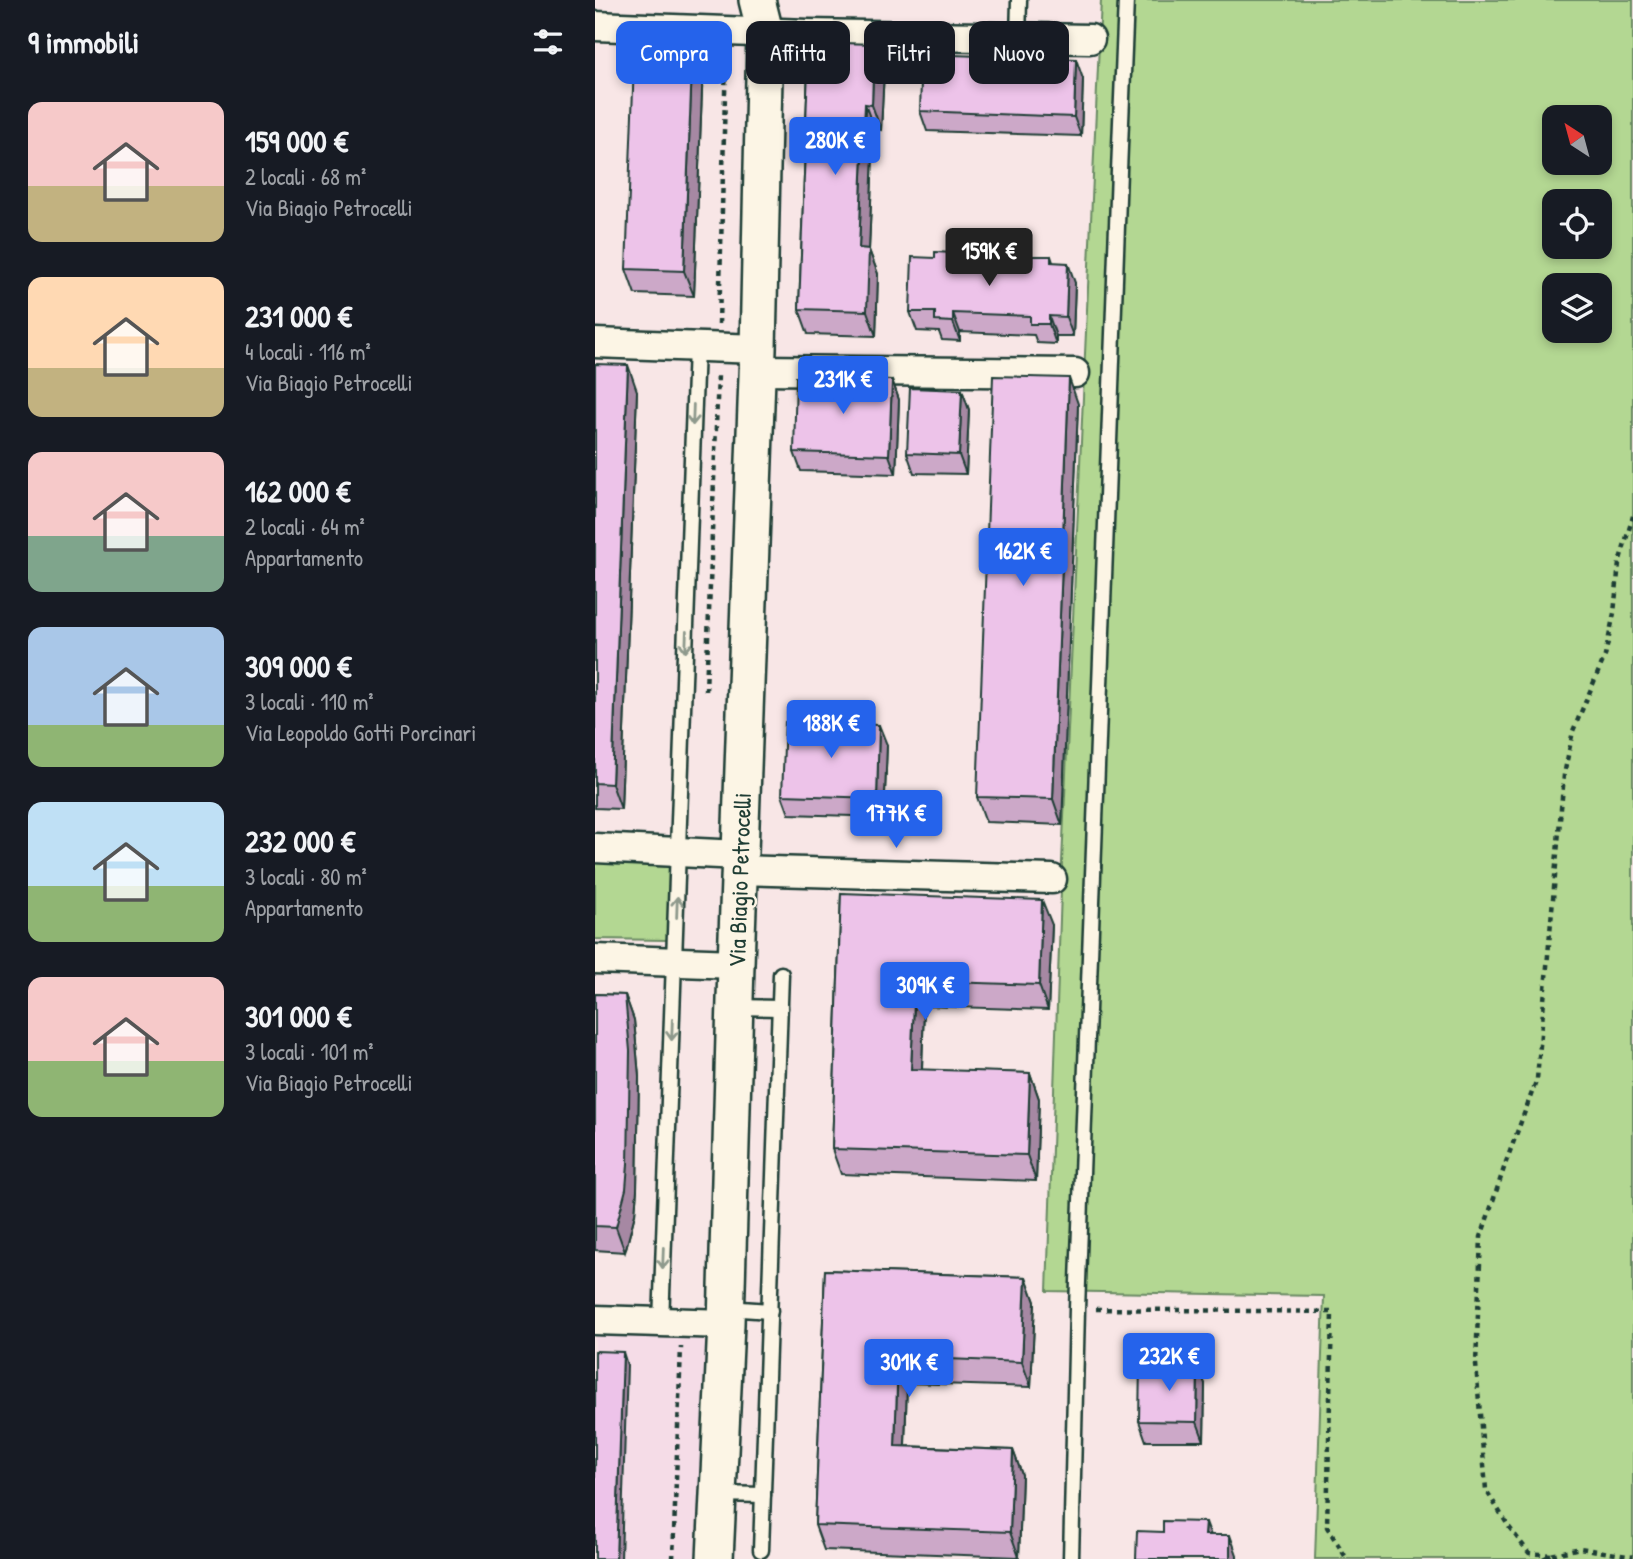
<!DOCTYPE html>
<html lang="it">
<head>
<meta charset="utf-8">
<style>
  :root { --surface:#171b24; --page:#242831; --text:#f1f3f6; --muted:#9ea1a6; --accent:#2563eb }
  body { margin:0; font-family:"Patrick Hand",sans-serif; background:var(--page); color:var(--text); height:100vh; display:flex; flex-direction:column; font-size:26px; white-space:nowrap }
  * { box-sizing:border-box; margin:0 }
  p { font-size:23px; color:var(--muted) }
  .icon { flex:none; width:38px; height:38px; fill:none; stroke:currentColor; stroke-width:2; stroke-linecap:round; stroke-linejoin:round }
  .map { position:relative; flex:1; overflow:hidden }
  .sheet { display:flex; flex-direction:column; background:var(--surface); width:595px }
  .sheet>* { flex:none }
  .top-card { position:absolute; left:21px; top:21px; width:665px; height:63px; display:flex; gap:14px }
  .needle { width:46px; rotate:324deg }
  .fabs { position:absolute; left:947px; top:105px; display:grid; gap:14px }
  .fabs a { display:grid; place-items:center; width:70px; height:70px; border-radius:14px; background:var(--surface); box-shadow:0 4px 10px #0003; font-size:35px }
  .price { position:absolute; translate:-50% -60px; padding:0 16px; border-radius:7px; background:var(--accent); color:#fff; font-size:23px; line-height:46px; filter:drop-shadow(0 2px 4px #0008) }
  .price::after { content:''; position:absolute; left:50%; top:42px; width:21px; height:16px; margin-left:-10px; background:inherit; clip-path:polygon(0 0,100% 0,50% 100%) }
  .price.on { background:#222; color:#fff }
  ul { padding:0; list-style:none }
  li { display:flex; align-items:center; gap:21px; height:175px; padding:0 28px }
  li span { display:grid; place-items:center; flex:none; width:196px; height:140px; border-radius:14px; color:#555 }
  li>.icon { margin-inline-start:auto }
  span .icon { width:84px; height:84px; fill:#fffc; stroke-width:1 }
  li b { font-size:30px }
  h2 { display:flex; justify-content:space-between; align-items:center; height:84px; padding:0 28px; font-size:30px }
  .tag { padding:0 24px; border-radius:14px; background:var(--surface); box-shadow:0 4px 10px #0003; font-size:24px; line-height:63px }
  .tag.on { background:var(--accent); color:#fff }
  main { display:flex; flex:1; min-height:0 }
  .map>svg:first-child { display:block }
  .built { fill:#f5dce7 }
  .green { fill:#b3d792; stroke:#698a63; stroke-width:2; fill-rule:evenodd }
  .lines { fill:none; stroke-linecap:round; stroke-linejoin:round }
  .service-casing { stroke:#1f3d34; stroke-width:19 }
  .minor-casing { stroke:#1f3d34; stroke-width:33 }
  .tertiary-casing { stroke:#1f3d34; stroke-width:40 }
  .path { stroke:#1f3d34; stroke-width:4.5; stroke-dasharray:5 5; stroke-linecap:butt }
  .service { stroke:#fcf5e5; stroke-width:14 }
  .minor { stroke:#fcf5e5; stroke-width:28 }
  .tertiary { stroke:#fcf5e5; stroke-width:35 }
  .wall { fill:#cca8c8; stroke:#1f3d34; stroke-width:2 }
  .shaded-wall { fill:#a688a3; stroke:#1f3d34; stroke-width:2 }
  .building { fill:#edc3e9; stroke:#1f3d34; stroke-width:2 }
  .oneway { stroke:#8e998c }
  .labels { text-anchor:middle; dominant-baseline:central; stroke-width:5; stroke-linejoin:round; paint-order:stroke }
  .street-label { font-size:24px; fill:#1f3d34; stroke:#fcf5e5 }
</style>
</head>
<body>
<main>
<section class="sheet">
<h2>9 immobili<svg class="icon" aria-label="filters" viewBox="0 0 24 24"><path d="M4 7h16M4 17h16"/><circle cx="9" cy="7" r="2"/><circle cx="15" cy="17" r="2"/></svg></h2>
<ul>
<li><span style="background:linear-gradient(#f6c9c9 60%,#c2b280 0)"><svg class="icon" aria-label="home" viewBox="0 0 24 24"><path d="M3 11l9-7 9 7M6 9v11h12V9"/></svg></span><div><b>159 000 €</b><p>2 locali · 68 m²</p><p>Via Biagio Petrocelli</p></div></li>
<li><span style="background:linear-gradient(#ffd9b3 65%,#c2b280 0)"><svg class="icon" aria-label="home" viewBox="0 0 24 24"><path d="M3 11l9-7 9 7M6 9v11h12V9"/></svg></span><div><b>231 000 €</b><p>4 locali · 116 m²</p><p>Via Biagio Petrocelli</p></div></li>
<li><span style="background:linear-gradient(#f6c9c9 60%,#7fa58c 0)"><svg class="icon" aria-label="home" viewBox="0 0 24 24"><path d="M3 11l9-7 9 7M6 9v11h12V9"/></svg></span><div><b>162 000 €</b><p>2 locali · 64 m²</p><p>Appartamento</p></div></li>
<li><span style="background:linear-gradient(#a9c7e8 70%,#8fb573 0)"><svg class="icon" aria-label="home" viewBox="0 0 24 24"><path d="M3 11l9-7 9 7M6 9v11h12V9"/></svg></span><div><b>309 000 €</b><p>3 locali · 110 m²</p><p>Via Leopoldo Gotti Porcinari</p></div></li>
<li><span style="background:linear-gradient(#bfe0f5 60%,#8fb573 0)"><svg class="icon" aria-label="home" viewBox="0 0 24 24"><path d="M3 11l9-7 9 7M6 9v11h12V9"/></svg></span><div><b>232 000 €</b><p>3 locali · 80 m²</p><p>Appartamento</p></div></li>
<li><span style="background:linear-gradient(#f6c9c9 60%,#8fb573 0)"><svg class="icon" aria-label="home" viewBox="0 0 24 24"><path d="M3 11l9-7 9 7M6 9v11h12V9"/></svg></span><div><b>301 000 €</b><p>3 locali · 101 m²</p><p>Via Biagio Petrocelli</p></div></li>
</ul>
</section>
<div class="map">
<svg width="1038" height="1559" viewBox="0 0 1038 1559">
  <rect width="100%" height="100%" fill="#f8e6e6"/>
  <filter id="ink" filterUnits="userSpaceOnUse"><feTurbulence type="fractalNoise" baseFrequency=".0143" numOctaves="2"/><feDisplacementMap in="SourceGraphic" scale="14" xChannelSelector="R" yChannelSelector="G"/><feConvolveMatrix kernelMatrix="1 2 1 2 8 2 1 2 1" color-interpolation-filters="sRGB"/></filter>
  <g filter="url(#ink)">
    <!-- built -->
    <polygon class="built" points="0,1334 119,1340 106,1559 0,1559"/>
    <!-- green -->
    <g class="green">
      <path d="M 506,0 L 1038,0 L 1038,1559 L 720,1559 L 729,1296 L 452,1291 L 467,862 ZM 959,117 L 1004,117 L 1004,163 L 959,163 ZM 959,201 L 1004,201 L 1004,247 L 959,247 ZM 959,285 L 1004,285 L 1004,331 L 959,331 Z"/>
      <polygon points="0,857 76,859 73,940 0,939"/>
    </g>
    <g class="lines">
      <defs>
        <g id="service">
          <polyline points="423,38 424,0"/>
          <polyline points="141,1007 185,1008"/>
          <polyline points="132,1308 175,1311"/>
          <polyline points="66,1323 101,347"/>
          <polyline points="123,1494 168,1495"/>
          <polyline points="166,1550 186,974"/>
          <polyline points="476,1559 482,1309 524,171 531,0"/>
        </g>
        <g id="minor">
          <polyline points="0,26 213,34 495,39"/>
          <polyline points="0,343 163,349"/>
          <polyline points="162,370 480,373"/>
          <polyline points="0,848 145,855"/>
          <polyline points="144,870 457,879"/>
          <polyline points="0,959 141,964"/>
          <polyline points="0,1320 131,1324"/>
        </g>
        <polyline id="tertiary" points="120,1559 131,1324 141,964 163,349 170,32 162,0"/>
      </defs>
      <!-- service casing -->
      <use href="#service" class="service-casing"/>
      <!-- minor casing -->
      <use href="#minor" class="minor-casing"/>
      <!-- tertiary casing -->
      <use href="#tertiary" class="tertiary-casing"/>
      <!-- path -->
      <g class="path">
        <polyline points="124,324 131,56"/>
        <polyline points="111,691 123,374"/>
        <polyline points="501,1309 737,1312 732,1527 752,1559"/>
        <polyline points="956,1555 934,1553 914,1527 891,1490 881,1364 886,1237 911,1162 942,1079 969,775 978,731 1010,656 1019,613 1024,563 1038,516"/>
        <polyline points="78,1559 86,1347"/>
        <polyline points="948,1559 956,1555 985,1548 1038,1557"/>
      </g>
      <!-- service -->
      <use href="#service" class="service"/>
      <!-- minor -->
      <use href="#minor" class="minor"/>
      <!-- tertiary -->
      <use href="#tertiary" class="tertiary"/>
    </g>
    <!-- wall -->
    <g class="wall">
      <polygon points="98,40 108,65 99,296 40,294 31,269"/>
      <polygon points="214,42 289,70 286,130 279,129 274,250 283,274 281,336 213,334 204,309"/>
      <polygon points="488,79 486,136 332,131 325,111"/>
      <polygon points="456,256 458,262 480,283 478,336 461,336 461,344 442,343 439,335 365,332 365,341 347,340 344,332 322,331 315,312 360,259 437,262"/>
      <polygon points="0,364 42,391 26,809 0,808"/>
      <polygon points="297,380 304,400 301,474 206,471 199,452"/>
      <polygon points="367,390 374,410 371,474 319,473 312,453"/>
      <polygon points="483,404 467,825 391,822 382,797"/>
      <polygon points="292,745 289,817 194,814 187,795"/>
      <polygon points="246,893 457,925 453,1010 329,1006 327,1070 435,1073 444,1099 441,1181 246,1174 237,1149"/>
      <polygon points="0,994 30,995 39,1020 44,1077 42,1189 40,1214 30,1252 0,1250"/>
      <polygon points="230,1270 431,1277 440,1302 436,1387 312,1383 310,1446 418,1450 427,1475 424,1557 229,1550 220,1525"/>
      <polygon points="610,1384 609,1441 551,1441 544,1421"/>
    </g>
    <!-- shaded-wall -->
    <g class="shaded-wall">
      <polygon points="98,40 108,65 99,296 89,271"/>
      <polygon points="279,44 289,70 286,130 277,105"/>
      <polygon points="481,59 488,79 486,136 479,117"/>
      <polygon points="270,104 279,129 274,250 283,274 281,336 272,311 264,248"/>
      <polygon points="473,263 480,283 478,336 471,317"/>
      <polygon points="358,313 365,332 365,341 358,322"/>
      <polygon points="454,316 461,336 461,344 454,324"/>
      <polygon points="33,365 42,391 26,809 17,784"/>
      <polygon points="474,378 483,404 467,825 458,799"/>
      <polygon points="297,380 304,400 301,474 294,455"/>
      <polygon points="367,390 374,410 371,474 364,455"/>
      <polygon points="284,725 292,745 289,817 282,798"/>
      <polygon points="447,900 457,925 453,1010 444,985"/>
      <polygon points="320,981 329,1006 326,1094 316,1069"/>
      <polygon points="30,995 39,1020 44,1077 42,1189 40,1214 30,1252 21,1227"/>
      <polygon points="435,1073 444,1099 441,1181 432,1155"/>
      <polygon points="431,1277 440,1302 436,1387 427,1362"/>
      <polygon points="28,1352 32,1365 26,1559 21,1559"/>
      <polygon points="303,1357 312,1383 309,1471 300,1446"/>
      <polygon points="603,1365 610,1384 609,1441 602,1422"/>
      <polygon points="418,1450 427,1475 424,1557 415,1532"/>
      <polygon points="611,1522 618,1541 610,1535"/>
      <polygon points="635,1535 642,1555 642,1559 635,1559"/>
    </g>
    <!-- building -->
    <g class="building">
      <polygon points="40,38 98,40 89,271 31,269"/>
      <polygon points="214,42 279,44 277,105 270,104 264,248 274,249 272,311 204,309"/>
      <polygon points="327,54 481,59 479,117 325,111"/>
      <polygon points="340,252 358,253 358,259 437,262 437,256 456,256 456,262 473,263 471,317 454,316 454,324 435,324 435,316 358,313 358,322 340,321 340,312 315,312 317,257 340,258"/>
      <polygon points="0,364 33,365 17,784 0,783"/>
      <polygon points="398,376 474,378 458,799 382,797"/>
      <polygon points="201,377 297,380 294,455 199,452"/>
      <polygon points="315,388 367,390 364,455 312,453"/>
      <polygon points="190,722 284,725 282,798 187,795"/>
      <polygon points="246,893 447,900 444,985 320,981 316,1069 435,1073 432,1155 237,1149"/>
      <polygon points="0,994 30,995 35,1051 33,1164 31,1189 21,1227 0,1226"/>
      <polygon points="230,1270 431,1277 427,1362 303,1357 300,1446 418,1450 415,1532 220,1525"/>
      <polygon points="0,1351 28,1352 21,1559 0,1559"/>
      <polygon points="545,1364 603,1365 602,1422 544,1421"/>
      <polygon points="568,1521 611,1522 610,1535 635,1535 635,1559 541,1559 542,1531 568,1532"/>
    </g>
    <!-- one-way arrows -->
    <defs><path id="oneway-shaft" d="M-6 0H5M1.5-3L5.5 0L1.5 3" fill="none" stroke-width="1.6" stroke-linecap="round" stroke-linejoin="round" transform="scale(1.75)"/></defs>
    <g class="oneway">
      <use href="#oneway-shaft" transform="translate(98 415) rotate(92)"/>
      <use href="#oneway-shaft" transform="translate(91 642) rotate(92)"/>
      <use href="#oneway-shaft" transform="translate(82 907) rotate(-88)"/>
      <use href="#oneway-shaft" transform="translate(77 1030) rotate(92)"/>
      <use href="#oneway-shaft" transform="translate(68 1258) rotate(92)"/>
    </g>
  </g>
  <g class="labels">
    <!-- street labels -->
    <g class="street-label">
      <text transform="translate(144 880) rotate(-88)">Via Biagio Petrocelli</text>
    </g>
  </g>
</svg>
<div class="fabs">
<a><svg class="needle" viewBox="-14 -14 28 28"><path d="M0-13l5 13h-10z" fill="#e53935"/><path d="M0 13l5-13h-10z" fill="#9ea1a6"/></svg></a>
<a><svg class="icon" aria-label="locate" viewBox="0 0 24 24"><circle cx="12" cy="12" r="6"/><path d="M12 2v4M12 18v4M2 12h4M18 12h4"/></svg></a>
<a><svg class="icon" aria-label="layers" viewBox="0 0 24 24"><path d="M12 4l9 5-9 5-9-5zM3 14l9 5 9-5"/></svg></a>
</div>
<b class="price" style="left:240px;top:177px">280K €</b>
<b class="price on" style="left:394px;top:288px">159K €</b>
<b class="price" style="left:248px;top:416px">231K €</b>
<b class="price" style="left:428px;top:588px">162K €</b>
<b class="price" style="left:236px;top:760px">188K €</b>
<b class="price" style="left:301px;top:850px">177K €</b>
<b class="price" style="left:330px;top:1022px">309K €</b>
<b class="price" style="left:574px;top:1393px">232K €</b>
<b class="price" style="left:314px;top:1399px">301K €</b>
<div class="top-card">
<a class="tag on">Compra</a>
<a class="tag">Affitta</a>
<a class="tag">Filtri</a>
<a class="tag">Nuovo</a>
</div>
</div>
</main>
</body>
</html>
